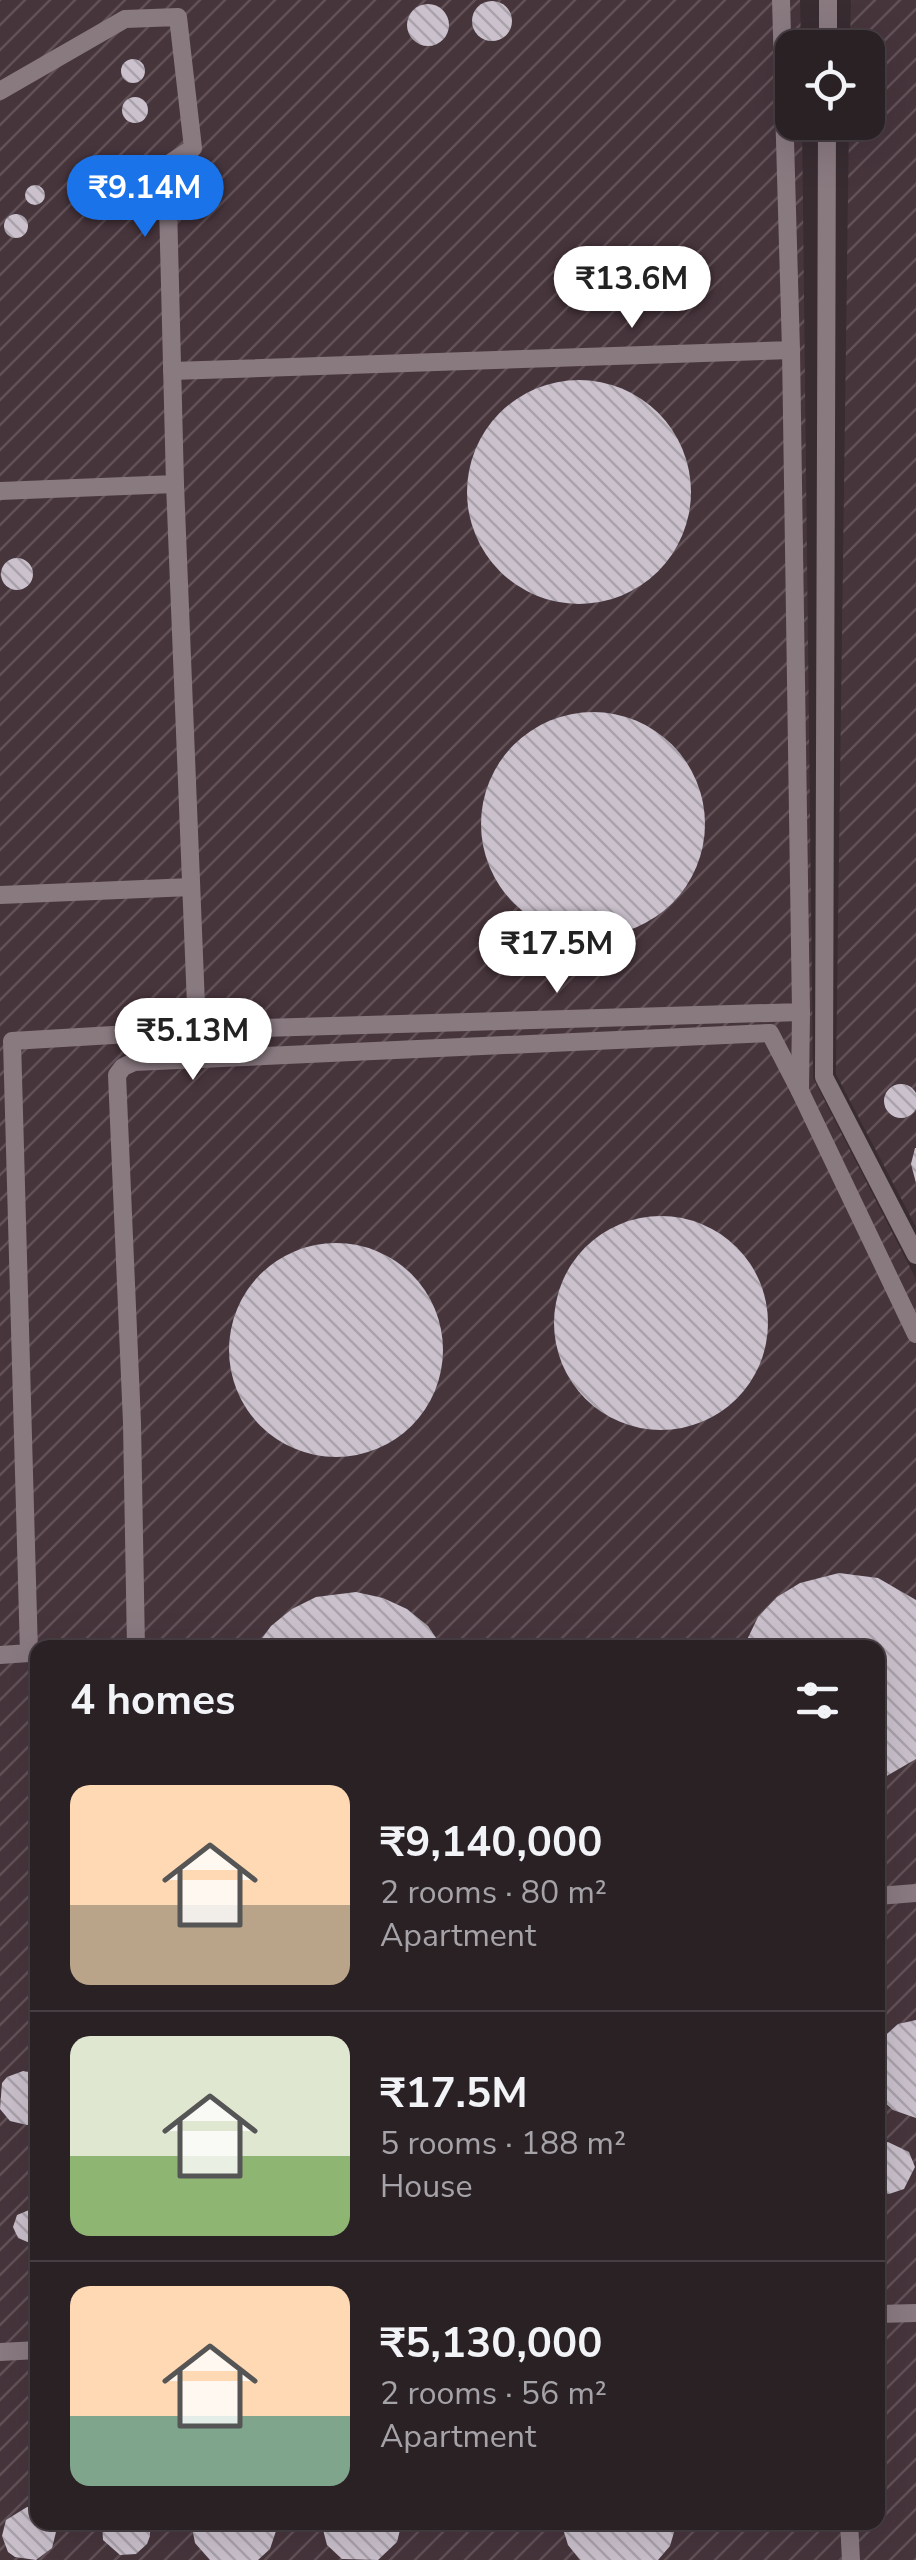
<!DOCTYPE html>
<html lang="en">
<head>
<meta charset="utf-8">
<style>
  :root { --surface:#2a2125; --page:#362e32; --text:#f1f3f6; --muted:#a5a3a7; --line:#463e42; --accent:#1a73e8 }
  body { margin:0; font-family:"Nunito Sans",sans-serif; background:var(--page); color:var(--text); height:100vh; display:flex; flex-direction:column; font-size:38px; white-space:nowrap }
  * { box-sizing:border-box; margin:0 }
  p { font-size:32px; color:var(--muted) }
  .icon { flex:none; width:55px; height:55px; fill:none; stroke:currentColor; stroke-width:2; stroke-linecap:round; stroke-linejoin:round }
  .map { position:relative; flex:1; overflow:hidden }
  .drawer { position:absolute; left:30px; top:1640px; width:855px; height:890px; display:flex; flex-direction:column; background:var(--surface); border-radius:20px; box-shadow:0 10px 40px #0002,0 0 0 2px var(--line) }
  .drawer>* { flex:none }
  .controls { position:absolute; left:775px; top:30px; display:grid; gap:20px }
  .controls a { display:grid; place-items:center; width:110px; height:110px; border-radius:20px; background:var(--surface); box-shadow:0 10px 40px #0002,0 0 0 2px var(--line); font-size:50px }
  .price { position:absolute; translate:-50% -85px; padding:0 22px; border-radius:35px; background:#fff; color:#222; font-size:32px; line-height:65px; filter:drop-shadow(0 2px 5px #0008) }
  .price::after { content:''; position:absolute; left:50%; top:60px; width:30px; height:22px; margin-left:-15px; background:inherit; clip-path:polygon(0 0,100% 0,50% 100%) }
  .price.selected { background:var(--accent); color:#fff }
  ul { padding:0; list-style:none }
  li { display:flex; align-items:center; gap:30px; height:250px; padding:0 40px }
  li+li { border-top:2px solid var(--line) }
  li span { display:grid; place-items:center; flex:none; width:280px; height:200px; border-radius:20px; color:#555 }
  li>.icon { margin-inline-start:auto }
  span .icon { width:120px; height:120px; fill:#fffc; stroke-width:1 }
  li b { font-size:42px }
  h2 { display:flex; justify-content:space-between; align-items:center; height:120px; padding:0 40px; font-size:42px }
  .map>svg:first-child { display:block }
  .industrial { fill:url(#industrial-furrows); fill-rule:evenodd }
  .building { fill:url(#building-back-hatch) }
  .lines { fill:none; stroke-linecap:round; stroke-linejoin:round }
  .minor { stroke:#897a80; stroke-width:18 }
</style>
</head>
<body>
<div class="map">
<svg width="916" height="2560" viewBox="0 0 916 2560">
  <defs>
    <pattern id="industrial-furrows" width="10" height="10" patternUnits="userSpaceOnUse" patternTransform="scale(2.5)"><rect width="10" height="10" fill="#47353c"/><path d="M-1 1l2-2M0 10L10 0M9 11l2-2" fill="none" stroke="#625258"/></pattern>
    <pattern id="building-back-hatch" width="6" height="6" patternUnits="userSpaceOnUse" patternTransform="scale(2.5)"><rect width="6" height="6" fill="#cac1cd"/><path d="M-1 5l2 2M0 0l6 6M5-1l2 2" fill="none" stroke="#a9a2ab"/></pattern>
  </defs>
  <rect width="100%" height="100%" fill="#382c31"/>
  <!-- industrial -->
  <g class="industrial">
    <path d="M 0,0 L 800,0 L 801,47 L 792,48 L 792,122 L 802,123 L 813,1078 L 916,1279 L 916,2560 L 0,2560 ZM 38,1648 L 878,1648 L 878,2522 L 38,2522 Z"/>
    <polygon points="851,0 916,0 916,1227 836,1074 849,123 868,122 868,48 850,47"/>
  </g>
  <!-- building -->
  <g class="building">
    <circle cx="492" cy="21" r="20"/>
    <circle cx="428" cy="25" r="21"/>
    <circle cx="133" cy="71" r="12"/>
    <circle cx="135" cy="110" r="13"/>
    <circle cx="35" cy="195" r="10"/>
    <circle cx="16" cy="226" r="12"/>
    <circle cx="579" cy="492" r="112"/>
    <circle cx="17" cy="574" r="16"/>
    <circle cx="593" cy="824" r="112"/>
    <circle cx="901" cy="1101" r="17"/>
    <polygon points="915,1148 916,1148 916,1183 911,1164"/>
    <circle cx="661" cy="1323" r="107"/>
    <circle cx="336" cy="1350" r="107"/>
    <polygon points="839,1573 878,1578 916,1600 916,1759 878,1781 878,1648 743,1648 758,1617 777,1597 800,1583"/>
    <polygon points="356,1592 383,1598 407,1609 428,1626 443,1648 255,1648 271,1626 292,1609 316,1597"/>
    <polygon points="916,2020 916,2118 893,2110 878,2096 878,2042 898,2024"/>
    <polygon points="23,2071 38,2074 38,2122 27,2125 10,2121 0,2109 2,2083 7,2077"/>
    <polygon points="888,2142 909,2152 915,2167 904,2189 889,2194 878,2191 878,2145"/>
    <polygon points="29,2210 38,2212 38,2240 30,2243 18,2238 13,2227 17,2215"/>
    <polygon points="27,2507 38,2508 38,2522 54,2522 56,2532 52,2548 36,2560 15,2557 8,2552 2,2536 6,2520"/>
    <polygon points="102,2522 150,2522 150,2536 147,2544 136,2554 120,2555 103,2540"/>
    <polygon points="191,2522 277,2522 277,2528 270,2549 258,2560 210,2560 195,2543"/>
    <polygon points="321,2522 402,2522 397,2542 378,2560 342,2559 327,2545"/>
    <polygon points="561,2522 677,2522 670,2546 658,2560 580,2560 568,2545"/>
    <polygon points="736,2522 775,2522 756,2531"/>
  </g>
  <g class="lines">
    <!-- minor -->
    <g class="minor">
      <polyline points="828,48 828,0"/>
      <polyline points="0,91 125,19 178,17 193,148 167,165 175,484 0,491"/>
      <polyline points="827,122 824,1077 916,1255"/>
      <polyline points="172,371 791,350 781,0"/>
      <polyline points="175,484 197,1030 801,1012 791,350"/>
      <polyline points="0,895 191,887"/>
      <polyline points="801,1012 800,1091 916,1334"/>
      <polyline points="136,1648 132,1423 117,1075 123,1067 134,1062 770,1033 800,1091"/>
      <polyline points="0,1655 29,1653 12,1041 197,1030"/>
      <polyline points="878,1896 916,1893"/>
      <polyline points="878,2314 916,2313"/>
      <polyline points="0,2352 38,2350"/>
      <polyline points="849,2522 851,2560"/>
    </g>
  </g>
</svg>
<div class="controls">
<a><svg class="icon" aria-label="locate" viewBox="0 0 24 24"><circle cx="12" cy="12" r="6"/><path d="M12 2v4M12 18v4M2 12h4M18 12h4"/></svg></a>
</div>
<b class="price selected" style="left:145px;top:240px">₹9.14M</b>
<b class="price" style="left:632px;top:331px">₹13.6M</b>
<b class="price" style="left:557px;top:996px">₹17.5M</b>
<b class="price" style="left:193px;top:1083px">₹5.13M</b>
<section class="drawer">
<h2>4 homes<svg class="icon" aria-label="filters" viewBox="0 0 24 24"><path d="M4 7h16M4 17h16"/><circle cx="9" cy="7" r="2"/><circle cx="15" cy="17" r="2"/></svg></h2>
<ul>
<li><span style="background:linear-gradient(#ffd9b3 60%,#b9a48a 0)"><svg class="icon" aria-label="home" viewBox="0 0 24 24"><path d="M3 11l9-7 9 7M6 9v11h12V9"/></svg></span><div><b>₹9,140,000</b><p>2 rooms · 80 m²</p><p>Apartment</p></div></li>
<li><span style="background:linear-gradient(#dfe7d0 60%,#8fb573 0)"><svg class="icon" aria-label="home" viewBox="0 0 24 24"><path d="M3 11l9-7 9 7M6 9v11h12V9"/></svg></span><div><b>₹17.5M</b><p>5 rooms · 188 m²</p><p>House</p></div></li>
<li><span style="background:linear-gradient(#ffd9b3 65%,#7fa58c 0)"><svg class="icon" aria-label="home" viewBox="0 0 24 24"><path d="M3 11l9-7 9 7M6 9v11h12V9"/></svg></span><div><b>₹5,130,000</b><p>2 rooms · 56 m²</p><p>Apartment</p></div></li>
</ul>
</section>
</div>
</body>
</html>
